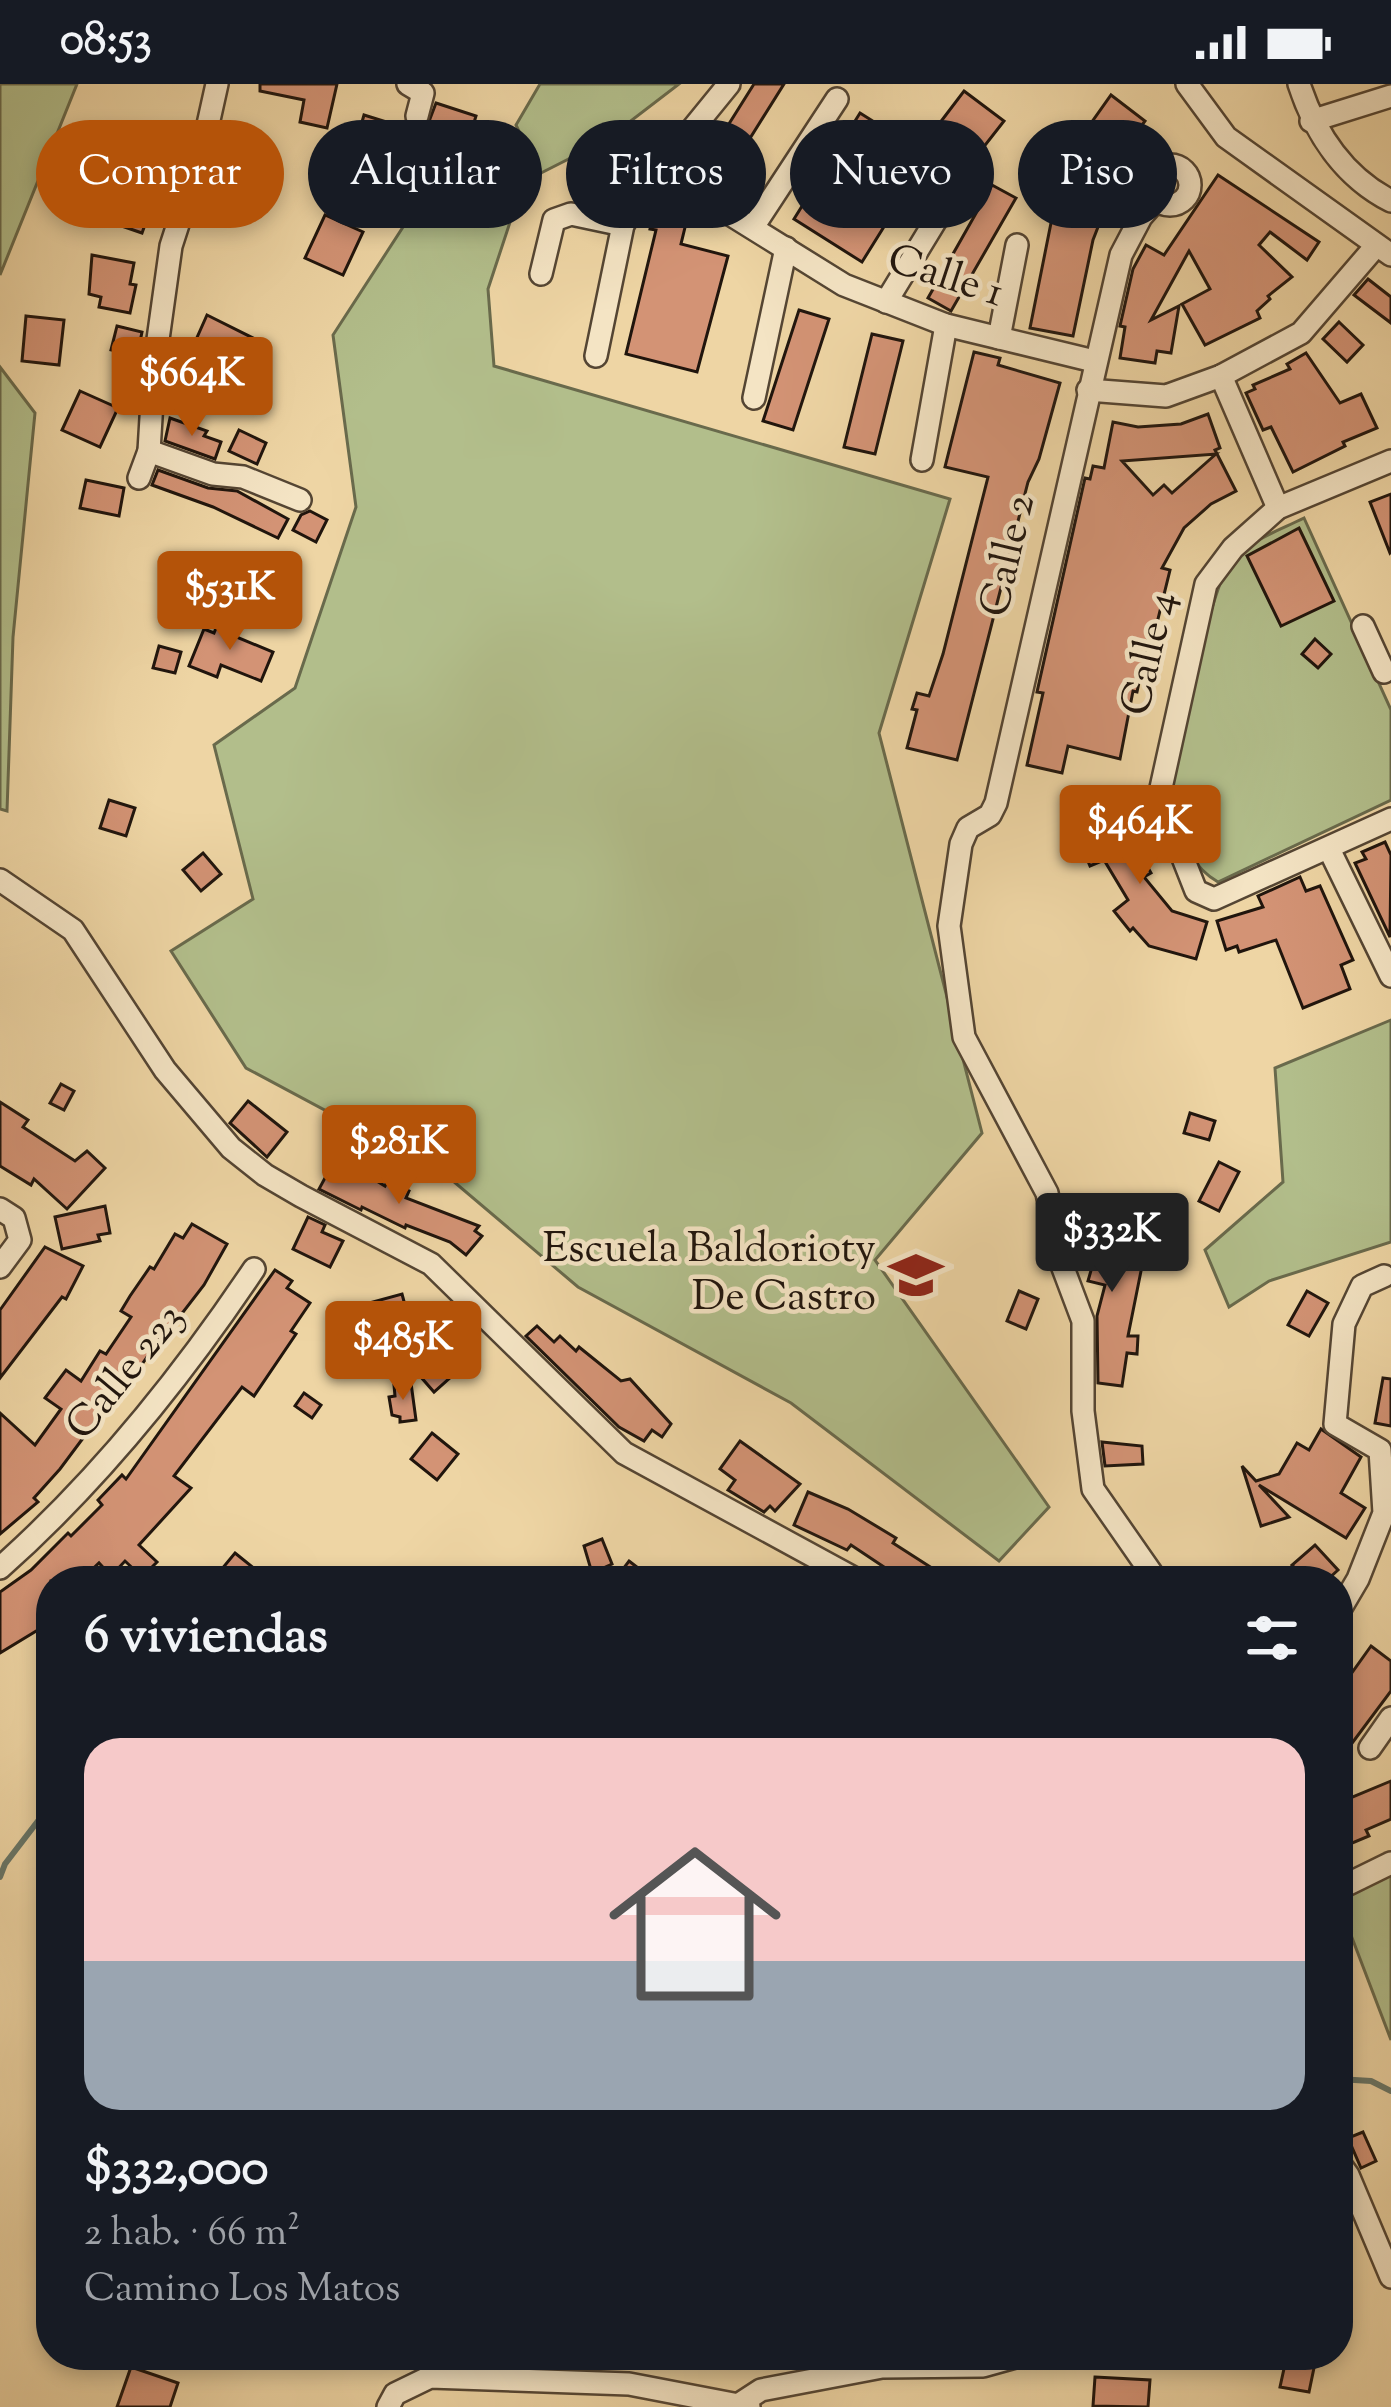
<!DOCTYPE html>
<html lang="es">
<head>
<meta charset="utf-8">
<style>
  :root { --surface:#171b24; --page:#242831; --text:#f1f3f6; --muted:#9ea1a6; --line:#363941; --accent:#b45309 }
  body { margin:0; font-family:"Sorts Mill Goudy",serif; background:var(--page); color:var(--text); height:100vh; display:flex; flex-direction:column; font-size:45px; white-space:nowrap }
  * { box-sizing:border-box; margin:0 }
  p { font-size:39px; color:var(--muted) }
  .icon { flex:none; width:66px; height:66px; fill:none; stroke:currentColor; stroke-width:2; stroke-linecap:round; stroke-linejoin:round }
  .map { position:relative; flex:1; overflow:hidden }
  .panel { position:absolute; left:36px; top:1482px; width:1317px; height:804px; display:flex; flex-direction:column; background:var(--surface); border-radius:48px; box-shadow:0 6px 18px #0003 }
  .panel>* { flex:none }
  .guide { position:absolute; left:36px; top:36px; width:1320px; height:108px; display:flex; gap:24px }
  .price { position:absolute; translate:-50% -102px; padding:0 27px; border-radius:12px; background:var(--accent); color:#fff; font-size:39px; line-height:78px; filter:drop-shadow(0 3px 6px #0008) }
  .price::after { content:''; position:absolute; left:50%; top:72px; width:36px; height:27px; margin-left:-18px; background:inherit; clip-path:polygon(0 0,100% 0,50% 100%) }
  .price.on { background:#222; color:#fff }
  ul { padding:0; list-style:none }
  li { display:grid; align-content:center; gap:24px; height:636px; padding:0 48px }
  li+li { border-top:3px solid var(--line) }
  li span { display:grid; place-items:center; height:372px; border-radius:36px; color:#555 }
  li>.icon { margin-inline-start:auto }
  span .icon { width:216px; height:216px; fill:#fffc; stroke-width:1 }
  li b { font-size:51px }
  h2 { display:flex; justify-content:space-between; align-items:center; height:144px; padding:0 48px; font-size:51px }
  .chip { padding:0 42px; border-radius:54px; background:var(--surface); box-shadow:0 6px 18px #0003; font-size:42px; line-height:108px }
  .chip.on { background:var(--accent); color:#fff }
  .status { display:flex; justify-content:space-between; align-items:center; height:84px; padding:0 60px; background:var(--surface); direction:ltr }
  .status svg { height:33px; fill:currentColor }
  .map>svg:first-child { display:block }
  .green { fill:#b2be8b; stroke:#696a4c; stroke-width:3 }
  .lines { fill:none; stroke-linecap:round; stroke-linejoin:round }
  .stream { stroke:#697769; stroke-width:6 }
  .building { fill:#d39375; stroke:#20150d; stroke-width:3; fill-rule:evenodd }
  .minor-casing { stroke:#544533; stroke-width:26 }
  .minor { stroke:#f4e4c4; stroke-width:21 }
  .labels { text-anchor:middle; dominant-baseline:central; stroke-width:9; stroke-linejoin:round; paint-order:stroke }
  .street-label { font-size:42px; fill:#20150d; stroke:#f4e4c4 }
  .poi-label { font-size:42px; fill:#20150d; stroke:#f4e4c4; text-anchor:end }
</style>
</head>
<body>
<div class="status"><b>08:53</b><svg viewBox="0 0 49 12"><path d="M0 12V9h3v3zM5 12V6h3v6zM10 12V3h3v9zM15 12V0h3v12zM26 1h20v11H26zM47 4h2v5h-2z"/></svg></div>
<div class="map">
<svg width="1391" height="2323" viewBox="0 0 1391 2323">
  <rect width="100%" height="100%" fill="#eed5a4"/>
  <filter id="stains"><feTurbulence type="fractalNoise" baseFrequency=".00167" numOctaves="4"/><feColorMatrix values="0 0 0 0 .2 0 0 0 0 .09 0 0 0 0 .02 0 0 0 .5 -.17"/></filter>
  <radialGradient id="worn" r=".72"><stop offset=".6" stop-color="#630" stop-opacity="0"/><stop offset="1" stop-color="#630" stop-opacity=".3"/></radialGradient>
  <!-- green -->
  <g class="green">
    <polygon points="0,0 77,0 0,191"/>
    <polygon points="540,0 679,0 606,56 539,90 516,41"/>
    <polygon points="429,103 515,123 488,205 494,282 950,415 879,649 982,1049 875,1176 1049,1423 999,1477 791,1319 578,1203 446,1091 246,984 171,867 253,815 214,661 295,604 356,423 333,251"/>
    <polygon points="0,283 35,329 13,553 7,727 0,725"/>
    <path d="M 1304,434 L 1391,626 L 1391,716 L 1218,798 C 1190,782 1178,751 1172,720 C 1166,693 1211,510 1227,484 C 1245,457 1276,448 1304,434 Z"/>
    <polygon points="1391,936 1391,1158 1269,1197 1229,1223 1205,1166 1283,1098 1275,984"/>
    <polygon points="1391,1790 1391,1956 1338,1817"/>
  </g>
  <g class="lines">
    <!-- stream -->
    <g class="stream">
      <polyline points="0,1793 5,1780 51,1720"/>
      <polyline points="1338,1995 1371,1997 1391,2007"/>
    </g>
  </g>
  <!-- building -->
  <g class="building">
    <polygon points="260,0 337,0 327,44 300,38 304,16 260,7"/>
    <polygon points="754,0 784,0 727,91 705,78"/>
    <polygon points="964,7 1004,37 979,69 939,40"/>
    <polygon points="1111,11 1145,37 1126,63 1134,68 1126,83 1112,75 1105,86 1072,66"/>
    <polygon points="436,19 476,32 467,62 425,48"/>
    <polygon points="860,29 928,72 862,178 794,135"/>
    <polygon points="364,31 393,40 382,75 354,66"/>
    <polygon points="219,58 249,68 229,124 202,115"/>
    <polygon points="1218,91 1319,158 1307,176 1270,148 1259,161 1292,193 1268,212 1270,215 1257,227 1260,234 1205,261 1182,220 1210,205 1189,167 1151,236 1179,222 1171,269 1157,267 1155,279 1120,274 1125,243 1120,242 1133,185 1146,161 1164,171"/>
    <polygon points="114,95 156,110 142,149 113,139 119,124 106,119"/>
    <polygon points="1067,95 1110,112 1093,156 1073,252 1030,244 1051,139"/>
    <polygon points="992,101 1016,114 951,227 928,214"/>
    <polygon points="655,124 688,131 681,160 728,172 697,288 626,270 656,146 650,145"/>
    <polygon points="325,131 363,148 343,191 305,174"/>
    <polygon points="92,171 134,179 130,200 136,201 130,229 99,223 101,213 89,210"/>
    <polygon points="1368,195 1391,213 1391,239 1354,211"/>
    <polygon points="799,226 829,235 793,346 763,337"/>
    <polygon points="207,231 261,258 247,283 195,258"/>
    <polygon points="26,232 64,236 59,281 22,277"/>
    <polygon points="1339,238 1363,261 1347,278 1323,255"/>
    <polygon points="117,242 142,248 137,272 111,266"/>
    <polygon points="872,250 903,257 875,370 844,363"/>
    <polygon points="974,268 1000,274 998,281 1060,299 1039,375 1028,398 957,676 907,664 917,626 912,625 917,609 929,612 943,570 988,393 945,383"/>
    <polygon points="1306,269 1340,319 1361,310 1377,344 1343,358 1345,362 1293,388 1271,343 1263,346 1246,309 1255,305 1253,301 1290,285 1287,280"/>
    <polygon points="80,307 118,324 100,363 62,346"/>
    <path d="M 1208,330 L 1220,364 L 1215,366 L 1236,407 L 1211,420 L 1184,444 L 1162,484 L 1170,486 L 1156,543 L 1151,542 L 1137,608 L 1133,607 L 1120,675 L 1068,662 L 1062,689 L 1027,681 L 1043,609 L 1037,608 L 1085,394 L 1090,395 L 1093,382 L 1104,384 L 1113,338 L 1138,343 L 1181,340 ZM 1216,370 L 1172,409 L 1164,401 L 1153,411 L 1122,377 Z"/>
    <polygon points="170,334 207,347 204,352 221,358 215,375 165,357"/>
    <polygon points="239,346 266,359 257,380 229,367"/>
    <polygon points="158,386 208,404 237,407 288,435 278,454 213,423 152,401"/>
    <polygon points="86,396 124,404 119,432 80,424"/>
    <polygon points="1391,410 1391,468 1390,469 1370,418"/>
    <polygon points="310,427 327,436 316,458 293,446 301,431"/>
    <polygon points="1299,444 1334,517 1281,542 1247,472"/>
    <polygon points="220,534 239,542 234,552 273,568 261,597 221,581 217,593 189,582 204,545 214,549"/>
    <polygon points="1315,555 1331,570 1318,584 1302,570"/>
    <polygon points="159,562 181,568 175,589 153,584"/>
    <polygon points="109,716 135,724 126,752 100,744"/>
    <polygon points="1118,724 1125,740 1138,735 1148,759 1136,763 1151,789 1144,793 1172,827 1207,838 1196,875 1149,862 1133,844 1130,847 1114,827 1128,816 1104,776 1090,782 1083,765 1093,761 1083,738"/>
    <polygon points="1385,758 1391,771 1390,853 1355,779 1366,775 1362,768"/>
    <polygon points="203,769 221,790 201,807 183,786"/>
    <polygon points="1300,793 1306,807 1320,802 1353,876 1341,881 1350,905 1303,924 1276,856 1239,868 1237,862 1226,866 1217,837 1263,823 1258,812"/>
    <polygon points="61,1000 74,1007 64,1026 50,1019"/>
    <polygon points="248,1017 287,1048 267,1073 230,1039"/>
    <polygon points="0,1018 28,1036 23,1043 75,1077 87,1067 105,1084 67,1125 34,1095 31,1101 0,1082"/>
    <polygon points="1190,1029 1215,1037 1209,1056 1184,1049"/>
    <polygon points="1219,1078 1239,1088 1219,1127 1199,1117"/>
    <polygon points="332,1081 352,1092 357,1085 385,1102 388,1096 409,1107 406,1114 479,1142 475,1147 482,1152 466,1171 450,1158 406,1141 405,1144 362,1123 361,1126 319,1105"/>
    <polygon points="105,1122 110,1149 98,1151 100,1157 62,1165 55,1133"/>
    <polygon points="308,1133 325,1141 322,1148 343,1157 330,1183 293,1165"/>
    <polygon points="192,1140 227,1160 204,1201 170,1245 168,1243 117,1316 113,1314 60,1385 34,1414 38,1418 0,1450 0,1329 35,1361 61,1325 45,1314 66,1286 81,1297 100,1267 106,1270 131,1233 121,1227 130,1212 150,1183 154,1185 175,1150 183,1154"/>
    <polygon points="1069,1143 1108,1145 1107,1152 1150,1163 1145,1183 1142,1182 1128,1252 1138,1252 1137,1270 1127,1269 1122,1302 1098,1299 1097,1232 1105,1201 1088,1197 1094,1176 1076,1175"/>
    <polygon points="45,1163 83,1182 66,1215 62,1213 0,1294 0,1226"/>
    <polygon points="275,1186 292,1197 287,1204 310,1219 291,1247 296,1250 254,1312 242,1303 174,1392 191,1404 139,1461 157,1478 142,1493 125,1477 111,1492 99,1479 80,1497 51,1497 51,1518 42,1525 51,1538 0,1569 0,1508 31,1486 68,1449 71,1452 102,1421 98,1416 122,1391 126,1395"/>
    <polygon points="1019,1207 1038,1215 1026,1245 1007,1237"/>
    <polygon points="1307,1207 1328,1219 1309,1252 1288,1241"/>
    <polygon points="402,1210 410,1240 424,1237 432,1267 453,1291 434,1308 399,1268 393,1269 391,1262 381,1264 369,1219"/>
    <polygon points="537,1242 554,1258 560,1252 576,1267 579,1263 621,1297 630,1295 671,1340 662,1353 652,1346 644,1357 619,1343 526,1252"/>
    <polygon points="1383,1294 1391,1295 1391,1342 1375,1339"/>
    <polygon points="411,1299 416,1336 400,1338 400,1333 392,1331 389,1313 395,1312 394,1301"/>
    <polygon points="304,1309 321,1321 312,1334 295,1322"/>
    <polygon points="1321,1345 1361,1373 1341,1409 1365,1424 1346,1454 1259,1401 1289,1433 1261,1442 1242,1382 1256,1397 1279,1390 1297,1359 1309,1366"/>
    <polygon points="432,1349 458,1370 437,1396 411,1375"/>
    <polygon points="740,1357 800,1400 775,1427 770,1422 764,1428 728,1406 735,1396 720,1385"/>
    <polygon points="1102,1358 1142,1362 1143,1380 1105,1382"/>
    <polygon points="808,1408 848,1425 896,1454 893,1459 935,1486 929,1497 905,1497 851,1461 847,1466 794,1441"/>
    <polygon points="602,1455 612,1480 592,1489 584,1462"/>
    <polygon points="1315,1461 1338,1486 1326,1497 1307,1497 1292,1481"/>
    <polygon points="235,1469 255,1485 246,1497 235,1497 221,1486"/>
    <polygon points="629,1477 655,1497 614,1497"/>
    <polygon points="1371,1562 1391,1577 1391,1607 1338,1678 1338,1630 1349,1614 1339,1607"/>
    <polygon points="1391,1697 1391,1735 1366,1746 1369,1752 1338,1765 1338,1719"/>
    <polygon points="1363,2048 1376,2077 1361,2084 1348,2054"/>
    <polygon points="1287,2271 1316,2274 1309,2308 1280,2303"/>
    <polygon points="131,2283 178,2299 170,2323 117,2323"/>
    <polygon points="1095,2293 1150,2296 1148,2323 1093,2322"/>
  </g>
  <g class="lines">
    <defs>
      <g id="minor">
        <polyline points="408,0 423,9 417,32"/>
        <polyline points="1187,0 1226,53 1391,171"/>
        <path d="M 1299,0 C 1315,49 1344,93 1391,117"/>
        <polyline points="1311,37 1391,12"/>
        <circle cx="1170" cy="101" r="20"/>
        <polyline points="659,86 844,201 946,241 1094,277"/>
        <polyline points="1156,116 1141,133 1121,171 996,719 990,731 968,744 961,760 949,842 964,953 1047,1109 1060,1176 1083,1237 1083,1327 1093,1405 1157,1497"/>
        <polyline points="753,143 837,15"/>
        <polyline points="541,190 554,136 571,130 623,141"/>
        <polyline points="886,218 967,85"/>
        <polyline points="999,254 1017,161"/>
        <polyline points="596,272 623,141 659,86 729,0"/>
        <polyline points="1221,292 1278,424"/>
        <polyline points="1088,306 1166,312 1221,292 1301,249 1375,163"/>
        <polyline points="754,314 786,164"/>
        <polyline points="149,367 213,390 243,393 300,416"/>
        <polyline points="922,376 946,241"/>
        <polyline points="1391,377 1278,424 1233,464 1206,500 1159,713 1196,807 1214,815 1391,735"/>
        <polyline points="139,394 149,367 154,284 171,162 203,63 217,0"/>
        <polyline points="1363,542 1384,588"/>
        <polyline points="1329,765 1391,892"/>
        <polyline points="0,796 73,846 165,986 231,1064 265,1091 301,1112 431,1180 624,1369 859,1497"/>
        <polyline points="0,1125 14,1134 20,1156 0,1183"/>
        <path d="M 0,1484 C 98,1397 181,1294 254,1185"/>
        <polyline points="1338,1529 1358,1495 1384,1429 1380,1366 1335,1340 1344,1240 1362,1202 1384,1192"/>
        <polyline points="1370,1664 1391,1634"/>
        <polyline points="1338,1805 1391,1779"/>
        <polyline points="1338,2077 1348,2091 1391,2193"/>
        <polyline points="741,2319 761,2306 882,2283 983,2282 1022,2271"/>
        <polyline points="388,2323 395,2310 430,2293 629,2300 749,2323"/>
      </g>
    </defs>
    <!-- minor casing -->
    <use href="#minor" class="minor-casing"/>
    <!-- minor -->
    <use href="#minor" class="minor"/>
  </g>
  <!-- icons -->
  <defs>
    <symbol id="school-bare" viewBox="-9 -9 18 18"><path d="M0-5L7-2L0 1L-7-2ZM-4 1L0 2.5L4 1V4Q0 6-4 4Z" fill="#8f2418" stroke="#f4e4c4" stroke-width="2.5" paint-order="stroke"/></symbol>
  </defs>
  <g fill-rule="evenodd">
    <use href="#school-bare" x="878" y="1153" width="76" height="76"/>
  </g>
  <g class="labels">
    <!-- street labels -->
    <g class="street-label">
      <text transform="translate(945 194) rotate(18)">Calle 1</text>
      <text transform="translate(1010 472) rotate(-77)">Calle 2</text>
      <text transform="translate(1151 570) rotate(-77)">Calle 4</text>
      <text transform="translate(127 1289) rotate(-51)">Calle 223</text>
    </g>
    <!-- poi labels -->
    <g class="poi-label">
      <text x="876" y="1167">Escuela Baldorioty<tspan x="876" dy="48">De Castro</tspan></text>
    </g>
  </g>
  <rect width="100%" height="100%" filter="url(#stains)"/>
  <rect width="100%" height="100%" fill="url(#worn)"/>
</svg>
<b class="price" style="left:192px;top:355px">$664K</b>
<b class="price" style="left:230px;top:569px">$531K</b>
<b class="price" style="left:1140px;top:803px">$464K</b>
<b class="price" style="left:399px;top:1123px">$281K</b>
<b class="price on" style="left:1112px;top:1211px">$332K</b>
<b class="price" style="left:403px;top:1319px">$485K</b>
<div class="guide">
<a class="chip on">Comprar</a>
<a class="chip">Alquilar</a>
<a class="chip">Filtros</a>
<a class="chip">Nuevo</a>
<a class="chip">Piso</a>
</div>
<section class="panel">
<h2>6 viviendas<svg class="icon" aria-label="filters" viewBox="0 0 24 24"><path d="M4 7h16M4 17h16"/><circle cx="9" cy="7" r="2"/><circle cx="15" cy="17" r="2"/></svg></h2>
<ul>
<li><span style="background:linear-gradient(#f6c9c9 60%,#9aa5b1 0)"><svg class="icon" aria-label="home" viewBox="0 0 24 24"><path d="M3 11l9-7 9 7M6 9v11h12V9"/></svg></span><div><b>$332,000</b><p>2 hab. · 66 m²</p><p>Camino Los Matos</p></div></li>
</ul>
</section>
</div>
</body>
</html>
